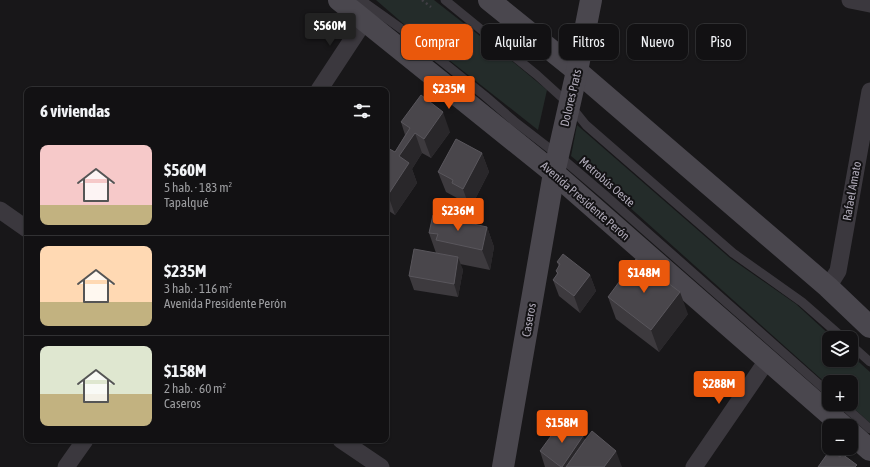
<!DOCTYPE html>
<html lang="es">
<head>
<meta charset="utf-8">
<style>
  :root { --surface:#121113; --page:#1b1a1c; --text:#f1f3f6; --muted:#9c9da0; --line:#313133; --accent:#ea580c }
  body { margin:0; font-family:"Asap Condensed",sans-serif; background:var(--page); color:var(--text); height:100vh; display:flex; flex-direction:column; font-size:15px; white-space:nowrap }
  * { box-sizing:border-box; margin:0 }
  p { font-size:13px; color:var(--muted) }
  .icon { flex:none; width:22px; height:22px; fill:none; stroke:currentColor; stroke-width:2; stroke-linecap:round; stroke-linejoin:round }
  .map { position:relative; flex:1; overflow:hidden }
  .details { position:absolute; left:24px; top:87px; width:365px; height:356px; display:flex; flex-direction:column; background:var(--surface); border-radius:8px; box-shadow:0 1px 3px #0004,0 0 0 1px var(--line) }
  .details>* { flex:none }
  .guide { position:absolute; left:401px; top:24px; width:380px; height:36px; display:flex; gap:8px }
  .controls { position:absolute; left:822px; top:331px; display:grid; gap:8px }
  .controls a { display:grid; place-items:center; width:36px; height:36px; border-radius:8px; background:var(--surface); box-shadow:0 1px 3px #0004,0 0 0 1px var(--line); font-size:20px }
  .price { position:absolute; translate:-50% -34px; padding:0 9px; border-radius:4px; background:var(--accent); color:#fff; font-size:13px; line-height:26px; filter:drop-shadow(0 1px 2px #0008) }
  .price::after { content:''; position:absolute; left:50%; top:24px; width:12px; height:9px; margin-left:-6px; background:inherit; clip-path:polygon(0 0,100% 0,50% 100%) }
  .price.current { background:#222; color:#fff }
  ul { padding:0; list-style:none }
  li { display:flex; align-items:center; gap:12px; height:100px; padding:0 16px }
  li+li { border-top:1px solid var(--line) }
  li span { display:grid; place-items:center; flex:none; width:112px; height:80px; border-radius:8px; color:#555 }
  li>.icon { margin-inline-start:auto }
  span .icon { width:48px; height:48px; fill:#fffc; stroke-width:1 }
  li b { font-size:17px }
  h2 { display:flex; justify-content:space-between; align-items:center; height:48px; padding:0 16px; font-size:17px }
  .pill { padding:0 14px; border-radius:8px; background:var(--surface); box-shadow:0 1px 3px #0004,0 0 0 1px var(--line); font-size:14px; line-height:36px }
  .pill.current { background:var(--accent); color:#fff }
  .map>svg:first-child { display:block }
  .green { fill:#242c2a }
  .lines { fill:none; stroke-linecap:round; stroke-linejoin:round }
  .path { stroke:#413f45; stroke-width:2.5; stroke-dasharray:2 3; stroke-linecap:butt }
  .lane { stroke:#3b383e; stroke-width:9 }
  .street { stroke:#3b383e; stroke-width:17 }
  .secondary { stroke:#4a474e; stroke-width:22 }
  .wall { fill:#3d3a3e }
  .shaded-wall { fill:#29272a }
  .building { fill:#49464b; stroke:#59565c }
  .labels { text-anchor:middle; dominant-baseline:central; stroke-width:4; stroke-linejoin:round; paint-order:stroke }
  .street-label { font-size:12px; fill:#afaab8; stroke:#131214 }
</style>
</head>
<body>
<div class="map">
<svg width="870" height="467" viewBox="0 0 870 467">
  <rect width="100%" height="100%" fill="#181719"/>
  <!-- green -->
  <g class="green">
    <polygon points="376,0 434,0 512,61 547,90 538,130 406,26"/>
    <polygon points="577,125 730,258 796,304 833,338 829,338 829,360 851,360 851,355 870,372 870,423 849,404 851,404 851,382 829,382 829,386 588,170 571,156"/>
  </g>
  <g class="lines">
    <!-- path -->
    <polyline class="path" points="422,0 431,7"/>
    <!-- lane -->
    <g class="lane">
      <polyline points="361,0 403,30 485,96 514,121 558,155 606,196 829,393"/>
      <polyline points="445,0 537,75 569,104 586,125 733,253 802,302 843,338"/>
      <polyline points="851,345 870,362"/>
      <polyline points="842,404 870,429"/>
    </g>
    <!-- street -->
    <g class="street">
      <polyline points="850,0 870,4"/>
      <polyline points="319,90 365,20"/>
      <polyline points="0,210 27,229"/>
      <polyline points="828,287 838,271 870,91"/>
      <polyline points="341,440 381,467"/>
      <polyline points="66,467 85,440"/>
      <polyline points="694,467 768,359"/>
    </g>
    <!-- secondary -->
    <g class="secondary">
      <polyline points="339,0 554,173 843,426"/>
      <polyline points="489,0 577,71 828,287 870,327"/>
      <polyline points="851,433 870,450"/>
      <polyline points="503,467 554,173 577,71 591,0"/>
    </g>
  </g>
  <!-- wall -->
  <g class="wall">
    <polygon points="401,122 450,132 431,158 422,153 412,169 417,183 395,215 386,209 386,147 395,152 405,135"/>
    <polygon points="482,153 489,172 470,209 459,203 457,198 446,192 438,172"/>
    <polygon points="487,227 494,247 490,270 460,264 463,270 458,297 414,290 409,276 441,254 436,253 429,233"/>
    <polygon points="557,262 590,275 596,291 580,313 559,296 553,280 557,274 556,271 559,267"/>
    <polygon points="608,297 688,314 659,352 616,319"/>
    <polygon points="583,436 585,440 622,467 545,467 540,451"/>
  </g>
  <!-- shaded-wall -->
  <g class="shaded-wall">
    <polygon points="443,112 450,132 431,158 424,139"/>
    <polygon points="415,133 422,153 412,169 417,183 395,215 388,195 399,156"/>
    <polygon points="482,153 489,172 470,209 463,189"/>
    <polygon points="487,227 494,247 490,270 482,250"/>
    <polygon points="458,257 463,270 458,297 454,284"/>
    <polygon points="590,275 596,291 580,313 574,296"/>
    <polygon points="680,292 688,314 659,352 651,330"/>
    <polygon points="583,436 591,456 583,467 562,467"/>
    <polygon points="616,451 622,467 604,467"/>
  </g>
  <!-- building -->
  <g class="building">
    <polygon points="421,95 443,112 424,139 415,133 399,156 409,163 388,195 386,194 386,147 395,152 410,128 401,122"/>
    <polygon points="456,139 482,153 463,189 452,183 453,180 438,172"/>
    <polygon points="433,215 487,227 482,250 436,240 438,234 429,233"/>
    <polygon points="414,249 458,257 454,284 409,276"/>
    <polygon points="563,254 590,275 574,296 553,280 558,273 556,271 560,264 557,262"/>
    <polygon points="636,259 680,292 651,330 608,297"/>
    <polygon points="562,421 583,436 562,467 561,467 540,451"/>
    <polygon points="592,431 616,451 604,467 566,467 585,440"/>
    <polygon points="830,450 840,457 842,454 857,465 855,467 818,467"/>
  </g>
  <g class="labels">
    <!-- street labels -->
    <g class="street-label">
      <text transform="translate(571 98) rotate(-77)">Dolores Prats</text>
      <text transform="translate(607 182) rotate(41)">Metrobús Oeste</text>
      <text transform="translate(852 191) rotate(-80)">Rafael Amato</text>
      <text transform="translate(585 201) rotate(41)">Avenida Presidente Perón</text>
      <text transform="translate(529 320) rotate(-80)">Caseros</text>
    </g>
  </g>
</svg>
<div class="controls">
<a><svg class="icon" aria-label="layers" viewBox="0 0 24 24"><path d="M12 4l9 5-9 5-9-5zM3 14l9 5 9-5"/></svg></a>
<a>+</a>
<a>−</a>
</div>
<b class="price current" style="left:330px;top:47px">$560M</b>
<b class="price" style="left:449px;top:110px">$235M</b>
<b class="price" style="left:458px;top:232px">$236M</b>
<b class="price" style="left:644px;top:294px">$148M</b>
<b class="price" style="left:719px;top:405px">$288M</b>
<b class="price" style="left:562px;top:444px">$158M</b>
<div class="guide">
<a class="pill current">Comprar</a>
<a class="pill">Alquilar</a>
<a class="pill">Filtros</a>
<a class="pill">Nuevo</a>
<a class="pill">Piso</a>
</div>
<section class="details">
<h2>6 viviendas<svg class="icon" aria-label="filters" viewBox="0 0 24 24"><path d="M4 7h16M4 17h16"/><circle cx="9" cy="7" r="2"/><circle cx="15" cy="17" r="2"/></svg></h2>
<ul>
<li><span style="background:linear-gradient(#f6c9c9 75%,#c2b280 0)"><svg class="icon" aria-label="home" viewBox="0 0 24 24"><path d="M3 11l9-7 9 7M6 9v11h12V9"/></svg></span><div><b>$560M</b><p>5 hab. · 183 m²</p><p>Tapalqué</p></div></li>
<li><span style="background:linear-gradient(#ffd9b3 70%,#c2b280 0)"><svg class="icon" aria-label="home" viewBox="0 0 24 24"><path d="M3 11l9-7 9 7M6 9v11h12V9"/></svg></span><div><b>$235M</b><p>3 hab. · 116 m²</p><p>Avenida Presidente Perón</p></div></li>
<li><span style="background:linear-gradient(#dfe7d0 60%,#c2b280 0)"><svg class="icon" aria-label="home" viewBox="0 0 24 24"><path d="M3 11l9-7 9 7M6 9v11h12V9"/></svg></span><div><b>$158M</b><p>2 hab. · 60 m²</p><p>Caseros</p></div></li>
</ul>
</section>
</div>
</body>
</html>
